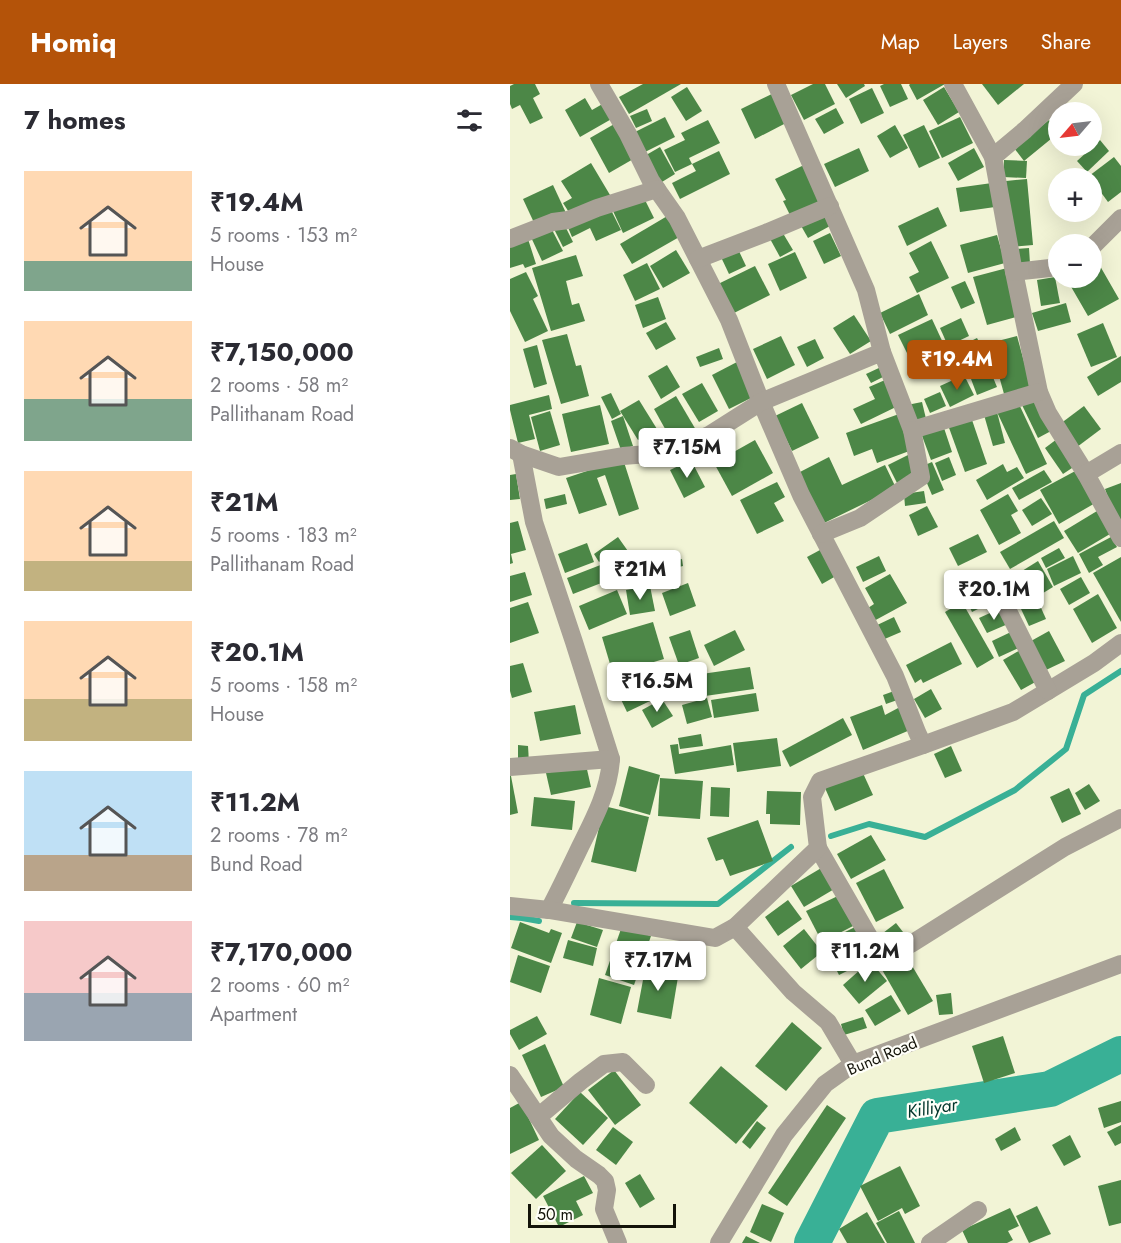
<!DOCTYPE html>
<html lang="en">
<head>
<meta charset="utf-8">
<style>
  :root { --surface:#fff; --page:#f7f7f7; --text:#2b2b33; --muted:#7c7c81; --accent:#b45309 }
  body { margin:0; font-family:Jost,sans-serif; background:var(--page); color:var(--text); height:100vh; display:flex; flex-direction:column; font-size:22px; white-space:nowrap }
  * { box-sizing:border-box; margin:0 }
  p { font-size:20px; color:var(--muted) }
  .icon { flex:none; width:33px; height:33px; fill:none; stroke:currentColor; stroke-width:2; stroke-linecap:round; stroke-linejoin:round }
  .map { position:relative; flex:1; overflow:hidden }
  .side { display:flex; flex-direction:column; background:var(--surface); width:510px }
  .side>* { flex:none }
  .needle { width:39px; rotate:242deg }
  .buttons { position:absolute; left:538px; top:18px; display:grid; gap:12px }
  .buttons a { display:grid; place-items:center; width:54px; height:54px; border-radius:50%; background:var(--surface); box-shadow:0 6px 24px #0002; font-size:30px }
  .scale { position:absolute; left:18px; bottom:15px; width:148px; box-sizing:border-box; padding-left:6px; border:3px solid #131309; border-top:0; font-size:16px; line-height:21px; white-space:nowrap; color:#131309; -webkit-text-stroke:4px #fffff9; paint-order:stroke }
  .price { position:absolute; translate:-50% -51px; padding:0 14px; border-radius:6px; background:#fff; color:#222; font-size:20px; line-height:39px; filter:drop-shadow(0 2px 3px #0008) }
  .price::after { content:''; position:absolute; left:50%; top:36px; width:18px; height:14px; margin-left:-9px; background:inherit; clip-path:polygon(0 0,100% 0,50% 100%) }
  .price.active { background:var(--accent); color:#fff }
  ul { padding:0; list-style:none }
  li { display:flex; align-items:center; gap:18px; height:150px; padding:0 24px }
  li span { display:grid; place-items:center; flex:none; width:168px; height:120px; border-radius:0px; color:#555 }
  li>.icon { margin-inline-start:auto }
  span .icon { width:72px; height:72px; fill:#fffc; stroke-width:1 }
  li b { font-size:26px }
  h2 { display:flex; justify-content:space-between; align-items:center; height:72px; padding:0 24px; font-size:26px }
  header { display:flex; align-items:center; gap:36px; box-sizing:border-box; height:84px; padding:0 30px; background:var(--accent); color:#fff }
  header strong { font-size:28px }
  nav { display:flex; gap:33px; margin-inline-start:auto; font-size:21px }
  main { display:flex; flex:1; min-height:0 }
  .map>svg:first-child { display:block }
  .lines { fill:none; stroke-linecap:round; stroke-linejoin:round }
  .stream { stroke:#39b096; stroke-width:6 }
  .river { stroke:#39b096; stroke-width:36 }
  .building { fill:#4c8747 }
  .minor { stroke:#a8a196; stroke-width:18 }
  .labels { text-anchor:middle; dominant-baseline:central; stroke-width:4.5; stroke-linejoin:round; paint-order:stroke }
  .street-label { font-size:16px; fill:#131309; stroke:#fffff9 }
  .water-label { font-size:18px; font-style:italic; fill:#00342a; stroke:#fffff9 }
</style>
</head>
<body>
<header>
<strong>Homiq</strong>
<nav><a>Map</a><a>Layers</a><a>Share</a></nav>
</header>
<main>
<section class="side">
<h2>7 homes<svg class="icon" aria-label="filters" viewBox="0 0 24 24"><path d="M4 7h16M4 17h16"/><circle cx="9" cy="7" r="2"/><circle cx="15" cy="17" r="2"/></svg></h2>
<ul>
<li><span style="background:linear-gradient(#ffd9b3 75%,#7fa58c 0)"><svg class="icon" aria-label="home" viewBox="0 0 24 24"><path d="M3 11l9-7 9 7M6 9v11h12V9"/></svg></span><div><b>₹19.4M</b><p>5 rooms · 153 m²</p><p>House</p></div></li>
<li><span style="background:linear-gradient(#ffd9b3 65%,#7fa58c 0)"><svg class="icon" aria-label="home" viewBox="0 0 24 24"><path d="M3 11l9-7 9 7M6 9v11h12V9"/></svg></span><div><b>₹7,150,000</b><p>2 rooms · 58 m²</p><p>Pallithanam Road</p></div></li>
<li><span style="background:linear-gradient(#ffd9b3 75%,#c2b280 0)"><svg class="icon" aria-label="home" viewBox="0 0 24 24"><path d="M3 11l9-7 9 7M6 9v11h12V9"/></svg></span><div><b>₹21M</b><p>5 rooms · 183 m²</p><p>Pallithanam Road</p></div></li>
<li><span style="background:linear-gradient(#ffd9b3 65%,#c2b280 0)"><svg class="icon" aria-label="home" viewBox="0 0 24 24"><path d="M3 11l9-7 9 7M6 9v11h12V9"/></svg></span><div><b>₹20.1M</b><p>5 rooms · 158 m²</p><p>House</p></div></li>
<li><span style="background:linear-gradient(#bfe0f5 70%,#b9a48a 0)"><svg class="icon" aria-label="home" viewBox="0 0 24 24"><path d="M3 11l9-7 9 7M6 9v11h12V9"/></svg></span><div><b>₹11.2M</b><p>2 rooms · 78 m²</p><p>Bund Road</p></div></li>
<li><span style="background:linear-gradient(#f6c9c9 60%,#9aa5b1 0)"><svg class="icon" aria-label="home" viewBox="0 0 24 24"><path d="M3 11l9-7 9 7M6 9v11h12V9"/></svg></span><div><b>₹7,170,000</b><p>2 rooms · 60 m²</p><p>Apartment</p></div></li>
</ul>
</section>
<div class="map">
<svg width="611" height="1159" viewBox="0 0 611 1159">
  <rect width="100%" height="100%" fill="#f2f4d6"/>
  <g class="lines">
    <!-- stream -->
    <g class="stream">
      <polyline points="321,752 359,740 415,753 505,706 556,665 574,611 611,587"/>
      <polyline points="64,819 208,820 281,763"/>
      <polyline points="0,833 12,834 29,837"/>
    </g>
    <!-- river -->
    <polyline class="river" points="302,1159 367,1032 540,1005 611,970"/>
  </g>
  <!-- building -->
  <g class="building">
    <polygon points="4,0 25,0 30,10 23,14 33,34 20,40 10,21 2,25 0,20 0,2"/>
    <polygon points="133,0 171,0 119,30 109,13"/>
    <polygon points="303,0 315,0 325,20 294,36 281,11"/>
    <polygon points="327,0 354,0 355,2 336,14"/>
    <polygon points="374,0 391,0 398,15 380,23 370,2"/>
    <polygon points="400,0 435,0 407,16 399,1"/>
    <polygon points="472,0 514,0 488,21"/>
    <polygon points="177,3 192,27 176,37 161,13"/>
    <polygon points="434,3 449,28 428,41 413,16"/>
    <polygon points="362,4 374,29 351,40 339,15"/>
    <polygon points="268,7 276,39 245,55 231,25"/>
    <polygon points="75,14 82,26 96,18 105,33 70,53 55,26"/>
    <polygon points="326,24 334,39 314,50 305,35"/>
    <polygon points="137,25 142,37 126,44 120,32"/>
    <polygon points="155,33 165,53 133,69 123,49"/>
    <polygon points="450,33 463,59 432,74 419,47"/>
    <polygon points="198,36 210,59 179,74 182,80 165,88 154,66 175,56 171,49"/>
    <polygon points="539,36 549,49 549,54 547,50 514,77 504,64"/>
    <polygon points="106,39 125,74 99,89 80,54"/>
    <polygon points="385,41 398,64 380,74 367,52"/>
    <polygon points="414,41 430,74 409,84 393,51"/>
    <polygon points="590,56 599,67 577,88 567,77"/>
    <polygon points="553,62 576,62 560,71"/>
    <polygon points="150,63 165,90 147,101 131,74"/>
    <polygon points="349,64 359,87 325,103 314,80"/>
    <polygon points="464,64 474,83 448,97 438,79"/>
    <polygon points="209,67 220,90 170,115 162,99 186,87 182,80"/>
    <polygon points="604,73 611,82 611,108 598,118 579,92"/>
    <polygon points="494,76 517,77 516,94 493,93"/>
    <polygon points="81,79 100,111 62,133 53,119 62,114 51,97"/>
    <polygon points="294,81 312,118 281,133 273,117 276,116 265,95"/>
    <polygon points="517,95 523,161 502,163 496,97"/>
    <polygon points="482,99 485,123 450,128 446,104"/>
    <polygon points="43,101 56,129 26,143 13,115"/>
    <polygon points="133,112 144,134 113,149 103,127"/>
    <polygon points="99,122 111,146 86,157 80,144 62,153 57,141"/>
    <polygon points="428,123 437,142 397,162 388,142"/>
    <polygon points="312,128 320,142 298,154 290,140"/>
    <polygon points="159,131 171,152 122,180 110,160"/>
    <polygon points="53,138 63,158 53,163 43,143"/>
    <polygon points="40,142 53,167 32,177 20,151"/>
    <polygon points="271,146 283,166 270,173 259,153"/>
    <polygon points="320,149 331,172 314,180 303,157"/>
    <polygon points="487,151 495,179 458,189 450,161"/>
    <polygon points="18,155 26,180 15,184 13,180 0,184 0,160"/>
    <polygon points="421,157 439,194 407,209 399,193 409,188 399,169"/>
    <polygon points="227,163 236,182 219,190 210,171"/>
    <polygon points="519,164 520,180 506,181 505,165"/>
    <polygon points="166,166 180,189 153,204 140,182"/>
    <polygon points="285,168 297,194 270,207 258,180"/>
    <polygon points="582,168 609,215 578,232 556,194 582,194"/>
    <polygon points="66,171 73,192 56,197 62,221 69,219 75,237 41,247 22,184"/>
    <polygon points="137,179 150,205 125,217 113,191"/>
    <polygon points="245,182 260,211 222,230 208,200"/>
    <polygon points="497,184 510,232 477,241 463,193"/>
    <polygon points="16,188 28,212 23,215 38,247 15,258 0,227 0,195"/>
    <polygon points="545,193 550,219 531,222 527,196"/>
    <polygon points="455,197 465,219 451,225 441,203"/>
    <polygon points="409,210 418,231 380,250 370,229"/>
    <polygon points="148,213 156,235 133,244 125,221"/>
    <polygon points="556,219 561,238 528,247 522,229"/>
    <polygon points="344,231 361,257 340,270 323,244"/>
    <polygon points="451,234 459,252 438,262 430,244"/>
    <polygon points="422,235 434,261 401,277 388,251"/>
    <polygon points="156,238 166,255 146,266 136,249"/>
    <polygon points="593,239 607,273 581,283 567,250"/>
    <polygon points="57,250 66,282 71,281 79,312 51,320 32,256"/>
    <polygon points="271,252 285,281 257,295 243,265"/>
    <polygon points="507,252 521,303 494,310 480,259"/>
    <polygon points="467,254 477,273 448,286 439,268"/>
    <polygon points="305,255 314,274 297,283 287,263"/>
    <polygon points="27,261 37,300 24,304 13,265"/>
    <polygon points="209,264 213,275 190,283 186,273"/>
    <polygon points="611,272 611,298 588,312 577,293"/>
    <polygon points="227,278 245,312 219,325 202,291"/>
    <polygon points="477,279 487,303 467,311 458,287"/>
    <polygon points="157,281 170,303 151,315 138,292"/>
    <polygon points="371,283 375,292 361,299 356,290"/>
    <polygon points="454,291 464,311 440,323 430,302"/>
    <polygon points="375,296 388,322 351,340 343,325 365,315 359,303"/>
    <polygon points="192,299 208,327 189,338 172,310"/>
    <polygon points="430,308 436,322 420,329 414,315"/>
    <polygon points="101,309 111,330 102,335 91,313"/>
    <polygon points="39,311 42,325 19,331 25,355 8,359 0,326 0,321"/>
    <polygon points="166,312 186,346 163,359 144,325"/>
    <polygon points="525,315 541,347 528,354 512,321"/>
    <polygon points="129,316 147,345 128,356 110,327"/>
    <polygon points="412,318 417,339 402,342 397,321"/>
    <polygon points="508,318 537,380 516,390 487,328"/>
    <polygon points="292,319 309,354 282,367 265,332"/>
    <polygon points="90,321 99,360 61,368 52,330"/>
    <polygon points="574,322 591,345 567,363 550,340"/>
    <polygon points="40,327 50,361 30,367 21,333"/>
    <polygon points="487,328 495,359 483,362 474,331"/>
    <polygon points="389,330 402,366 367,379 362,365 344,372 336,349"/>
    <polygon points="113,332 123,362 111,366 101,337"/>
    <polygon points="461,333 477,380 455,388 438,341"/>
    <polygon points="433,341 442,368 421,376 411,349"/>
    <polygon points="547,355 565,382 553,390 535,364"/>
    <polygon points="245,356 263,389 222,412 204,379"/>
    <polygon points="400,370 409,388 387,399 378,381"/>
    <polygon points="319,373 332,401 375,381 386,404 312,440 288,389"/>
    <polygon points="439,373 446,391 432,397 425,379"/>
    <polygon points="113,375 129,425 109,432 95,391 87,394 97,421 69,430 56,394"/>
    <polygon points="181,376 195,403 174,414 160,386"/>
    <polygon points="422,378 434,406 422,411 410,383"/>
    <polygon points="493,380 497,388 507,383 514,394 477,416 466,396"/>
    <polygon points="569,385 587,418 549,440 530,406"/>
    <polygon points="534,386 542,398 509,416 502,404"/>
    <polygon points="6,390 10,415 0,416 0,391"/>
    <polygon points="267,398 275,413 264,419 274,437 247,450 230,416"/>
    <polygon points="611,399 611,449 595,405"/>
    <polygon points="414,407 416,419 395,422 394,410"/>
    <polygon points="55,410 57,420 36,425 34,415"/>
    <polygon points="498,410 508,427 501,431 511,449 489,461 470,426"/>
    <polygon points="531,414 542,430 522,442 512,426"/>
    <polygon points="417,422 428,443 408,452 399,431"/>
    <polygon points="587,427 600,450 568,469 554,447"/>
    <polygon points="8,437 16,466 1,470 3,479 0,480 0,439"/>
    <polygon points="544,437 554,454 500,485 490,468"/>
    <polygon points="468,450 477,468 448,482 439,464"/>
    <polygon points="108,453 120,470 105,480 99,471 89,478 84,470"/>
    <polygon points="601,453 607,463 588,473 593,481 579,489 569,470"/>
    <polygon points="77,459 84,478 55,489 48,470"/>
    <polygon points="549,464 555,474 536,484 531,474"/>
    <polygon points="310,466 326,492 312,500 297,473"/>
    <polygon points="369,472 376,487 353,498 346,483"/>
    <polygon points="563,472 571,489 544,502 537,485"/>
    <polygon points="611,473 611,538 583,489"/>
    <polygon points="126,474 133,492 111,500 104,482"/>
    <polygon points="172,475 173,482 149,488 147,480"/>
    <polygon points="528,477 543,503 515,520 499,495"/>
    <polygon points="93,480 99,496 63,510 57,494"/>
    <polygon points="15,488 22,511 0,518 0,492"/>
    <polygon points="380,490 397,519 362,538 355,526 364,520 355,504"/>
    <polygon points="571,493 580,509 559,521 550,505"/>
    <polygon points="487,497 494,512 462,528 455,513"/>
    <polygon points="178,499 186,522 160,532 152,509"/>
    <polygon points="140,502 145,527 120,531 116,506"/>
    <polygon points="107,506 117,530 79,546 69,522"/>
    <polygon points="588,510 607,544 582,559 563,525"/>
    <polygon points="528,517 536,535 519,542 511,525"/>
    <polygon points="18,518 29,549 0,559 0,524"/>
    <polygon points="452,518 484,574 467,584 435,528"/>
    <polygon points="491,524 498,540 477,549 469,534"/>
    <polygon points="384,533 391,548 370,557 363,543"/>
    <polygon points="143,538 154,575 103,590 92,553"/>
    <polygon points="180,546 189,574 169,581 159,553"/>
    <polygon points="225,546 235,566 204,582 194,561"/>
    <polygon points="503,547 511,563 489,573 482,557"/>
    <polygon points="539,547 555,577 536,586 521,557"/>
    <polygon points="441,558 452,580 413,599 411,595 405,599 396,581"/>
    <polygon points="512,565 529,596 511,606 493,576"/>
    <polygon points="13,579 22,608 2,614 0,607 0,582"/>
    <polygon points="240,583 244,605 167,616 164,594"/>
    <polygon points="129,594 140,617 117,628 106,605"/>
    <polygon points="421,605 432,625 415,634 404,615"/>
    <polygon points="387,606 390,615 376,620 373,611"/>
    <polygon points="246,609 249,627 204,634 201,616"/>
    <polygon points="197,614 202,633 177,640 172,621"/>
    <polygon points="152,615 163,632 142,644 132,626"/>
    <polygon points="65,621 71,650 30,657 24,628"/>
    <polygon points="372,621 375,631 390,623 400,646 353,666 340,633"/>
    <polygon points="333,634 342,651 280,683 272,667"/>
    <polygon points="191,650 193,662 170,665 168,654"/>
    <polygon points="267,654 271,682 227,688 223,659"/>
    <polygon points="168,660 169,670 221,661 224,681 165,690 160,661"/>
    <polygon points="8,661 18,662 19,679 8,679"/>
    <polygon points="441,662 452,687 435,694 424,670"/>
    <polygon points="76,681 81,703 41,711 36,689"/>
    <polygon points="119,682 150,691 140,731 109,722"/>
    <polygon points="352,687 363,711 325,727 315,704"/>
    <polygon points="0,692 1,692 8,729 0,731"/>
    <polygon points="150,694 193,697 190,735 148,732"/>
    <polygon points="579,700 590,717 575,726 565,709"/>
    <polygon points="201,703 220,704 219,733 200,732"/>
    <polygon points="559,704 571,730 552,739 540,713"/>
    <polygon points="257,707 291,708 290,741 260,740 260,730 256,730"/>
    <polygon points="24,713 65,717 62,746 21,742"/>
    <polygon points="94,722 139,733 126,788 81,778"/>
    <polygon points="248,736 263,777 220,792 213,775 206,777 197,754"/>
    <polygon points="361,751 376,776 341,795 327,770"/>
    <polygon points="313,783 326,804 294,823 281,802"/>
    <polygon points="374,785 394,824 366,838 346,799"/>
    <polygon points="330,811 345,841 312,858 296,827"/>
    <polygon points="278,816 292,835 268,852 255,833"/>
    <polygon points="10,838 39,849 41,845 52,849 41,879 1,864"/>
    <polygon points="67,838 93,846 87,863 61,854"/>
    <polygon points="386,839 393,848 380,858 373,849"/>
    <polygon points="112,842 141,852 124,901 95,891"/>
    <polygon points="347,842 363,874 329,891 313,859"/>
    <polygon points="294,845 312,868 291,885 273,862"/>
    <polygon points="58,856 87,864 83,882 53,874"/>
    <polygon points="395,870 423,917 398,931 371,884"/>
    <polygon points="8,871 40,882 31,909 0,898"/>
    <polygon points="360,877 377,897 349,920 333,901"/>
    <polygon points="136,880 169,887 161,935 127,928"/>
    <polygon points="89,894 121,903 111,940 80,931"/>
    <polygon points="441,909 443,930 429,931 426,911"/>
    <polygon points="381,911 391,927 365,942 355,926"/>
    <polygon points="27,932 37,950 9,966 0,950 0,946"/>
    <polygon points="353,933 357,944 334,951 331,940"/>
    <polygon points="282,938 312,964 276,1007 245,982"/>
    <polygon points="493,952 505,989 474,999 462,962"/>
    <polygon points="35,960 54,1003 31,1013 12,971"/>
    <polygon points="211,982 258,1022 226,1060 179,1019"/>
    <polygon points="104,986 131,1021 105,1041 78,1006"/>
    <polygon points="70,1008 98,1034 73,1061 45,1035"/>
    <polygon points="611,1017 611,1038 594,1044 588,1024"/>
    <polygon points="11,1018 29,1056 0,1070 0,1024"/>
    <polygon points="317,1021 336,1034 277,1122 258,1109"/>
    <polygon points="247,1037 256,1044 240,1065 232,1058"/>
    <polygon points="611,1041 611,1059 605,1062 597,1048"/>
    <polygon points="103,1043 123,1058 106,1081 86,1066"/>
    <polygon points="505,1043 511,1056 491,1067 485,1055"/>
    <polygon points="560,1051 571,1073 554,1082 542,1061"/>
    <polygon points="32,1061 56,1087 26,1115 1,1089"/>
    <polygon points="390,1082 410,1122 395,1130 392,1124 368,1137 350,1102"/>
    <polygon points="130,1090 145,1115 130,1124 115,1099"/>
    <polygon points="74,1092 83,1109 66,1117 73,1131 49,1143 33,1112"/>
    <polygon points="611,1096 611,1139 599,1142 588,1102"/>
    <polygon points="252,1120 274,1129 261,1158 240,1148"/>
    <polygon points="527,1122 541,1150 519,1159 506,1132"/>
    <polygon points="500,1124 509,1142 498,1147 503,1156 497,1159 458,1159 452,1146"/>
    <polygon points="389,1127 405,1159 377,1159 366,1139"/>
    <polygon points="357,1128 375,1159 337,1159 329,1145"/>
    <polygon points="236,1152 250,1159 232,1159"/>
  </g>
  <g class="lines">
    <!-- minor -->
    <g class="minor">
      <polyline points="89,0 118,50 141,97 167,134 219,236 251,318 291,411 385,592 407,648 413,661 503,628 584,579 611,559"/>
      <polyline points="266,0 356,206 372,268"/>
      <polyline points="443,0 483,73"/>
      <polyline points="564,0 515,46 483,73 503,183 529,308 538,329 576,390 611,454"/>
      <polyline points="0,155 43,138 58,136 87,124 147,105"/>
      <polyline points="582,163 611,134"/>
      <polyline points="188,175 258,148 320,122"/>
      <polyline points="504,188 540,184 549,180"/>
      <polyline points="0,364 11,370 49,383 113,372 138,370 163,366 199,351 251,318 372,268 402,346 529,308"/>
      <path d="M 11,370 L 24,438 L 64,558 L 101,675 C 99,707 84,735 70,763 C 60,784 50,805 39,826"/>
      <polyline points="576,390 611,369"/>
      <polyline points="311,450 350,434 411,393 402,346"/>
      <polyline points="496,523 538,607"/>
      <polyline points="0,683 101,675"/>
      <polyline points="308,764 362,858 376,867 401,860 555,763 611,734"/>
      <polyline points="0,822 39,826 205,854 225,843 308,764 302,713 310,697 413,661"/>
      <polyline points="225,843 283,908 318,938 343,980"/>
      <polyline points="0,991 41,1052 66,1075 89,1091 95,1097 97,1106 94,1125 108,1159"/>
      <polyline points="28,1033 71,997 94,980 113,978 136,1001"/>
      <polyline points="209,1159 274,1051 315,1000 343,980 611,880"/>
      <polyline points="420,1159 468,1126"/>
    </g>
  </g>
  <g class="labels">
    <!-- street labels -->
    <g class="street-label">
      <text transform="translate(372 972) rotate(-23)">Bund Road</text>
    </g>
    <!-- water labels -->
    <g class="water-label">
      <text transform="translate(422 1024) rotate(-9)">Killiyar</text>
    </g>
  </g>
</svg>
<div class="buttons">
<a><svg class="needle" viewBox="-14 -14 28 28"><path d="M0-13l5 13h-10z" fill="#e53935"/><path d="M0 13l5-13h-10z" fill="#7c7c81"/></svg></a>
<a>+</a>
<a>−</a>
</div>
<div class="scale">50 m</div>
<b class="price active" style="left:447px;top:307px">₹19.4M</b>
<b class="price" style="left:177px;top:395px">₹7.15M</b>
<b class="price" style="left:130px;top:517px">₹21M</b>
<b class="price" style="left:484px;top:537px">₹20.1M</b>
<b class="price" style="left:147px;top:629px">₹16.5M</b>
<b class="price" style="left:355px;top:899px">₹11.2M</b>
<b class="price" style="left:148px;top:908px">₹7.17M</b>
</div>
</main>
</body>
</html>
